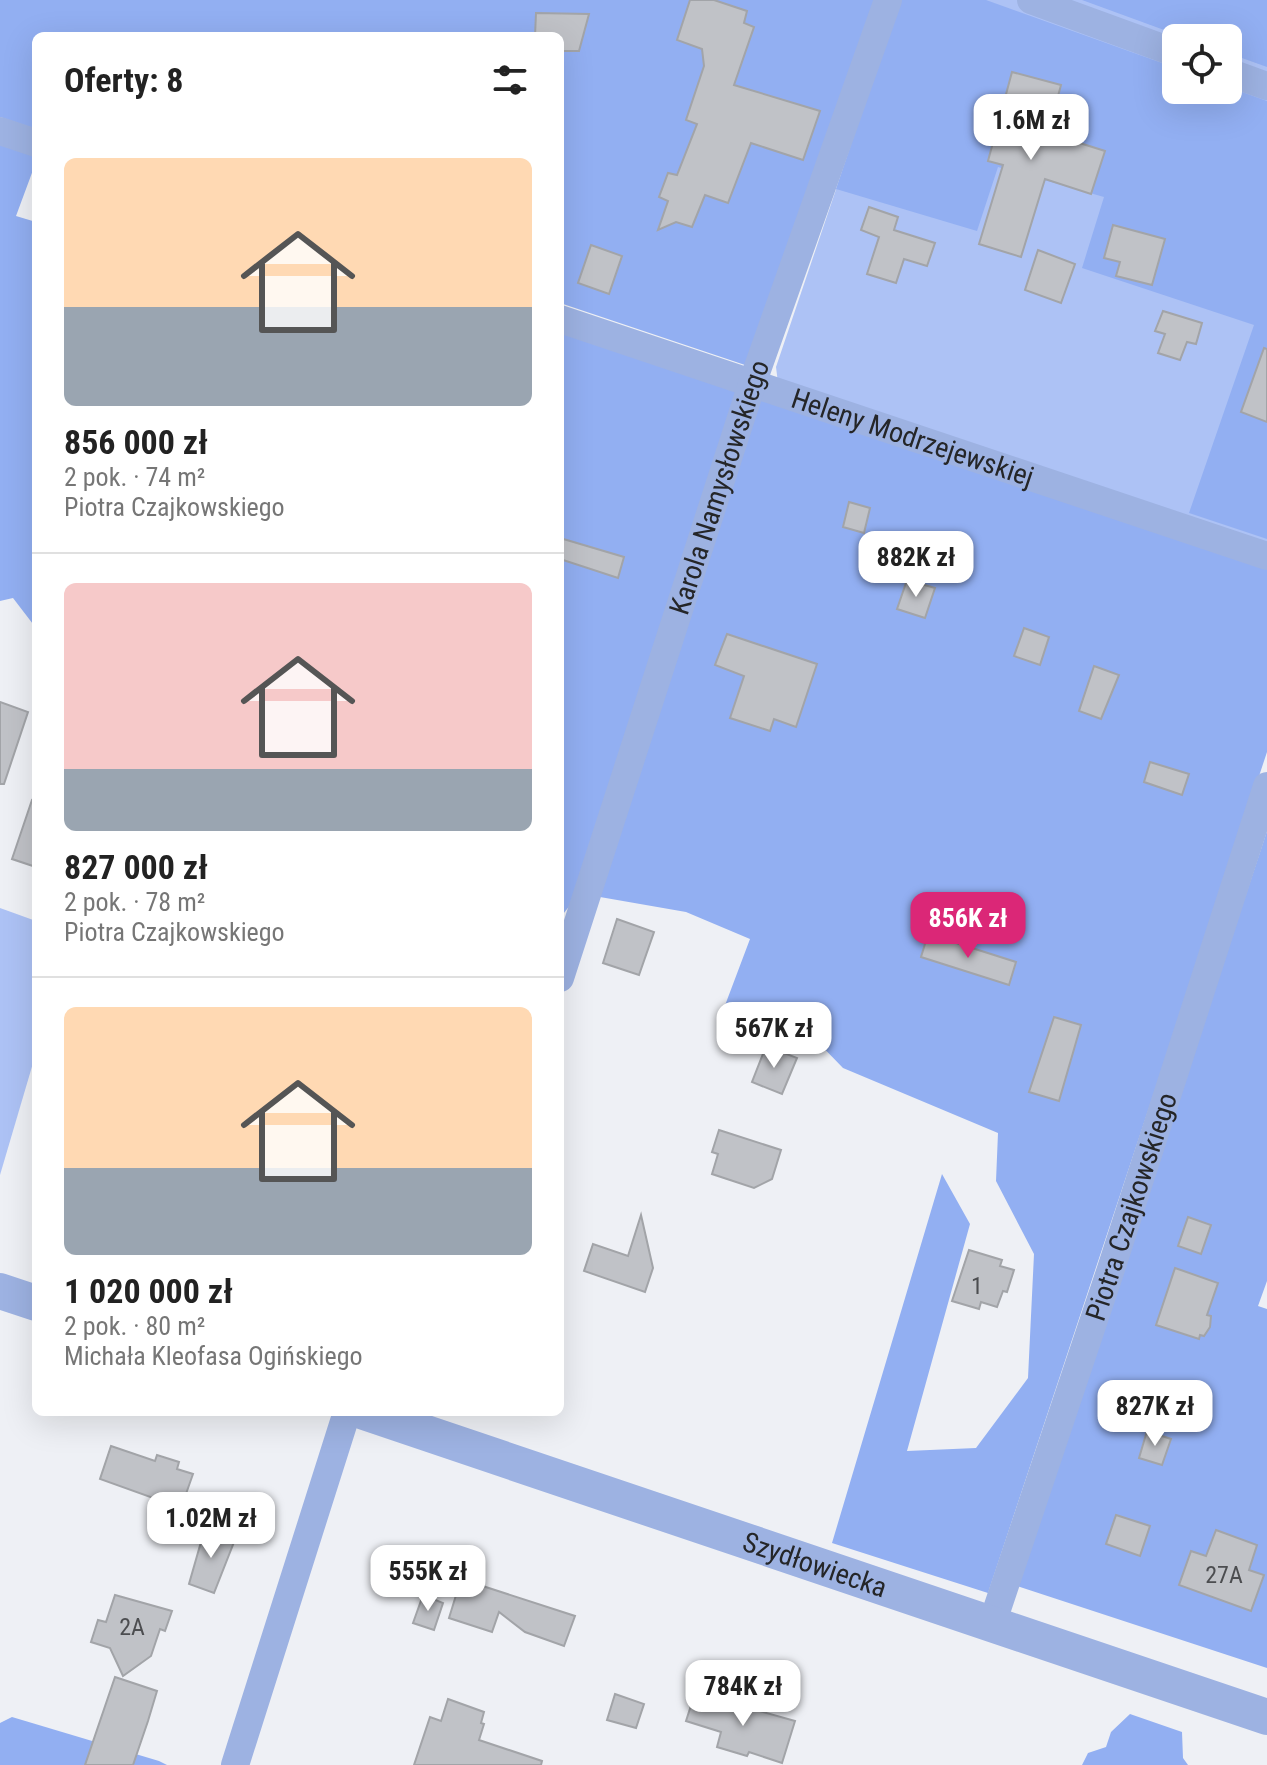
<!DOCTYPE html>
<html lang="pl">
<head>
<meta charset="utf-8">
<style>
  :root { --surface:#fff; --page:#f2f2f2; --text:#222; --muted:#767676; --line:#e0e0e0; --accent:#db2777 }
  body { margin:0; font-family:"Roboto Condensed",sans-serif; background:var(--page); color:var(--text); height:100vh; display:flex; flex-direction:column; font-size:30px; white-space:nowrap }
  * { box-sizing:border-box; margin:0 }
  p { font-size:26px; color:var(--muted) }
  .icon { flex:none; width:44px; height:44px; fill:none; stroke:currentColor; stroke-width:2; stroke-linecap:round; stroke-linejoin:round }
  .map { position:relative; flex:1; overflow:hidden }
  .panel { position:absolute; left:32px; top:32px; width:532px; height:1384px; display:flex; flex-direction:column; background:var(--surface); border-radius:12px; box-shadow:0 8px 32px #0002 }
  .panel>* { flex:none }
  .buttons { position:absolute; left:1162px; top:24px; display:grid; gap:16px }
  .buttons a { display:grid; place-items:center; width:80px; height:80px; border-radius:12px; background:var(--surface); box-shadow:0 8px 32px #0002; font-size:40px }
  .price { position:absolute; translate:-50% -68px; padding:0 18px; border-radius:16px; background:#fff; color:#222; font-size:26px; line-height:52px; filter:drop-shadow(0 2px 4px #0008) }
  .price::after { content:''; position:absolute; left:50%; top:48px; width:24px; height:18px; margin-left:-12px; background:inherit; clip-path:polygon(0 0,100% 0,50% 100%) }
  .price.selected { background:var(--accent); color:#fff }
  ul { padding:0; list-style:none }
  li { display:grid; align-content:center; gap:16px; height:424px; padding:0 32px }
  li+li { border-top:2px solid var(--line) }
  li span { display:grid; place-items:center; height:248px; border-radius:12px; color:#555 }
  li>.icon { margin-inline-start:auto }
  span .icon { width:144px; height:144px; fill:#fffc; stroke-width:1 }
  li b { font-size:34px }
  h2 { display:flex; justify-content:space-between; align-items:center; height:96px; padding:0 32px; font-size:34px }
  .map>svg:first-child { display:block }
  .green { fill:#adc2f5; fill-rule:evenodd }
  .forest { fill:#92aff2 }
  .building { fill:#c0c2c7; stroke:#a2a4a8; stroke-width:2 }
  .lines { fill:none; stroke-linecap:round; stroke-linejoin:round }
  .minor { stroke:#9db2e2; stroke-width:28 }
  .tertiary { stroke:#9db2e2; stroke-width:36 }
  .labels { text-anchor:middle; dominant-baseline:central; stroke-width:6; stroke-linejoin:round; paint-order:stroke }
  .number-label { font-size:24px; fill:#4c4d50 }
  .street-label { font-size:28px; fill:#252628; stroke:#eef0f5 }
</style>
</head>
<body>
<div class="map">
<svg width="1267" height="1765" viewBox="0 0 1267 1765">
  <rect width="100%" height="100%" fill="#eef0f5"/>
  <!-- green -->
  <g class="green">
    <path d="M 900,0 L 1267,0 L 1267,549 L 778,383 L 776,367 ZM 1176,38 L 1228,38 L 1228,90 L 1176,90 Z"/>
    <polygon points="0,908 36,921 36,1053 0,1175"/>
  </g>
  <!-- forest -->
  <g class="forest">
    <polygon points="0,0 877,0 748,366 560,303 560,36 36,36 36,129 0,117"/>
    <polygon points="900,0 986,0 1176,68 1176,90 1228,90 1228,87 1267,101 1267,539 1189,513 1254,325 1082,268 1104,197 998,167 977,231 836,189"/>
    <polygon points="1082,0 1267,0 1267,67 1228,53 1228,38 1186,38"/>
    <polygon points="0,144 36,156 36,162 16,216 36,222 36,380 34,388 36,389 36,628 13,598 0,601"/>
    <polygon points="560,332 741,391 578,895 560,918"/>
    <polygon points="758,398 1267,567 1267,752 988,1593 832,1543 942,1174 970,1224 907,1451 976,1448 1028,1378 1034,1254 996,1181 998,1133 843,1068 809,1033 724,1008 750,939 686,912 600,897"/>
    <polygon points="1267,831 1267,1281 1258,1306 1267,1309 1267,1668 1017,1586"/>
    <polygon points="1130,1714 1182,1732 1183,1758 1188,1765 1082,1765 1088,1753 1106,1747 1111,1732"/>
    <polygon points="12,1717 159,1761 167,1765 0,1765 0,1723"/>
  </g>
  <!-- building -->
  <g class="building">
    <polygon points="690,0 714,0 747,11 744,23 754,27 734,85 820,111 803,160 751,143 728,203 705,195 692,227 676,222 658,230 668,201 659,197 668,173 677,175 697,124 686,120 704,66 702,49 677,40"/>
    <polygon points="536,13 589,14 579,51 560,51 560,36 535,36"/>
    <polygon points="1012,72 1061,85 1048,133 1105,151 1091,194 1045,179 1021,257 979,244 1003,165 988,161"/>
    <polygon points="869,207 898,217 894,230 935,243 927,266 904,259 896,283 867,274 879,237 861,230"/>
    <polygon points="1113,225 1165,239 1152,285 1116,276 1120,262 1104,258"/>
    <polygon points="591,245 622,256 609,294 578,283"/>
    <polygon points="1038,250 1075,264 1061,303 1025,290"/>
    <polygon points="1163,311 1202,323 1196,344 1187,342 1180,360 1158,353 1165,334 1155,331"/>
    <polygon points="1264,348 1267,349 1267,422 1241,412"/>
    <polygon points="849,502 870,508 864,533 843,527"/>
    <polygon points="560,538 624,557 618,578 560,559"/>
    <polygon points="907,580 935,588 925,618 897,609"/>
    <polygon points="1024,628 1049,637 1040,665 1014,656"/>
    <polygon points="727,634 817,664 796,727 774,719 770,731 730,718 744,676 715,665"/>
    <polygon points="1094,666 1119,675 1101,719 1079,711"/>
    <polygon points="0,702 28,712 4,784 0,784"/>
    <polygon points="1150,762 1189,774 1182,795 1144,782"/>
    <polygon points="32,800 36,801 36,867 12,859"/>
    <polygon points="617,919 654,932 639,975 603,963"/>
    <polygon points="928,934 1016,962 1009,985 921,957"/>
    <polygon points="1054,1017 1081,1025 1059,1101 1029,1092"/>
    <polygon points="766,1046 797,1058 782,1094 752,1082"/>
    <polygon points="719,1130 781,1150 772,1179 754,1188 712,1174 718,1154 712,1152"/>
    <polygon points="641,1215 653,1268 645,1292 584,1271 593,1244 628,1256"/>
    <polygon points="1188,1217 1211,1225 1201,1254 1178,1246"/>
    <polygon points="969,1250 1002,1260 1000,1266 1014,1270 1007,1292 1003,1291 997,1307 981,1302 979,1309 952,1301"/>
    <polygon points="1175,1268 1218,1283 1207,1315 1211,1316 1210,1327 1204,1336 1200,1335 1199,1339 1156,1325"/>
    <polygon points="1147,1431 1171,1439 1162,1465 1139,1458"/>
    <polygon points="111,1446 155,1461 157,1455 179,1462 177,1469 193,1474 181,1508 100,1479"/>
    <polygon points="1116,1515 1150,1526 1140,1556 1106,1544"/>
    <polygon points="205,1528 227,1536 226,1539 234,1542 214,1593 189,1584"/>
    <polygon points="1216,1530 1257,1545 1249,1570 1264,1575 1251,1611 1179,1585 1191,1551 1206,1556"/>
    <polygon points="461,1579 575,1616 564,1646 525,1632 499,1612 492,1632 449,1618"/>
    <polygon points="115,1595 172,1611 165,1631 160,1629 151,1656 123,1676 110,1648 91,1642 98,1620 106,1622"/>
    <polygon points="423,1595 443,1603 434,1630 413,1623"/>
    <polygon points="115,1677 157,1691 148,1721 133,1765 85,1765"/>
    <polygon points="695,1693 795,1721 782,1763 749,1752 747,1756 717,1747 721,1732 686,1721"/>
    <polygon points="615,1694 644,1704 636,1728 607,1720"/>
    <polygon points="448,1699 484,1712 481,1723 484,1724 479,1740 542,1761 541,1765 414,1765 430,1717 441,1721"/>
  </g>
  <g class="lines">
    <!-- minor -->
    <g class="minor">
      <polyline points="1031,0 1176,53"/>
      <polyline points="1228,72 1267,86"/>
      <polyline points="0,131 36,143"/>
      <path id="s1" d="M 560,319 L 1267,556"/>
      <path id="s2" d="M 560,978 L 752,384 L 888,0"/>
      <path id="s3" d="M 992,1624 L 1111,1269 L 1267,786"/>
      <polyline points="235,1765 347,1412"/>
    </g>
    <!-- tertiary -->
    <g class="tertiary">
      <polyline points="0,1291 36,1303"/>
      <path id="s4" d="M 364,1412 L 1267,1717"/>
    </g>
  </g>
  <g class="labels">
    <!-- number labels -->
    <g class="number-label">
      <text x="977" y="1286">1</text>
      <text x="1224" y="1575">27A</text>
      <text x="132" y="1627">2A</text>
    </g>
    <!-- street labels -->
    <g class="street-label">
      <text stroke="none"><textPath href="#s1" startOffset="372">Heleny Modrzejewskiej</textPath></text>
      <text stroke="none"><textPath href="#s2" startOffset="516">Karola Namysłowskiego</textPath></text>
      <text stroke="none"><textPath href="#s3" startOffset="440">Piotra Czajkowskiego</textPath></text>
      <text stroke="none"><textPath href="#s4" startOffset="476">Szydłowiecka</textPath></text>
    </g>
  </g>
</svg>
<div class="buttons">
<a><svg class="icon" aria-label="locate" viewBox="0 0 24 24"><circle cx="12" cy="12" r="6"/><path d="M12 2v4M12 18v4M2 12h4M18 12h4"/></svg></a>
</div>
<b class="price" style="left:1031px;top:162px">1.6M zł</b>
<b class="price" style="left:916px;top:599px">882K zł</b>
<b class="price selected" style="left:968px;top:960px">856K zł</b>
<b class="price" style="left:774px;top:1070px">567K zł</b>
<b class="price" style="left:1155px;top:1448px">827K zł</b>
<b class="price" style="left:211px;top:1560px">1.02M zł</b>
<b class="price" style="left:428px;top:1613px">555K zł</b>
<b class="price" style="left:743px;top:1728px">784K zł</b>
<section class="panel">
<h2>Oferty: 8<svg class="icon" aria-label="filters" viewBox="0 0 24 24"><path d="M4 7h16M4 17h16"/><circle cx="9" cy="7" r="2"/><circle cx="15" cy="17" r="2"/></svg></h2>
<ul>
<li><span style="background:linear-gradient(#ffd9b3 60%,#9aa5b1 0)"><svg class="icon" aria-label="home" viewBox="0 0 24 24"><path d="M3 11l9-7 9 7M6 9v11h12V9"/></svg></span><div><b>856 000 zł</b><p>2 pok. · 74 m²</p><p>Piotra Czajkowskiego</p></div></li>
<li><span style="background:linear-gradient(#f6c9c9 75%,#9aa5b1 0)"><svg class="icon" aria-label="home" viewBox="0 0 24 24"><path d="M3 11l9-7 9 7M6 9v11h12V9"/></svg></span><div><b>827 000 zł</b><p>2 pok. · 78 m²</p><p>Piotra Czajkowskiego</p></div></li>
<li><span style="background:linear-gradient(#ffd9b3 65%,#9aa5b1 0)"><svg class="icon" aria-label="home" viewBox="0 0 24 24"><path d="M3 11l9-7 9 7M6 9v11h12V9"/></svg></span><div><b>1 020 000 zł</b><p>2 pok. · 80 m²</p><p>Michała Kleofasa Ogińskiego</p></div></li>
</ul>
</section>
</div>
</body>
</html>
